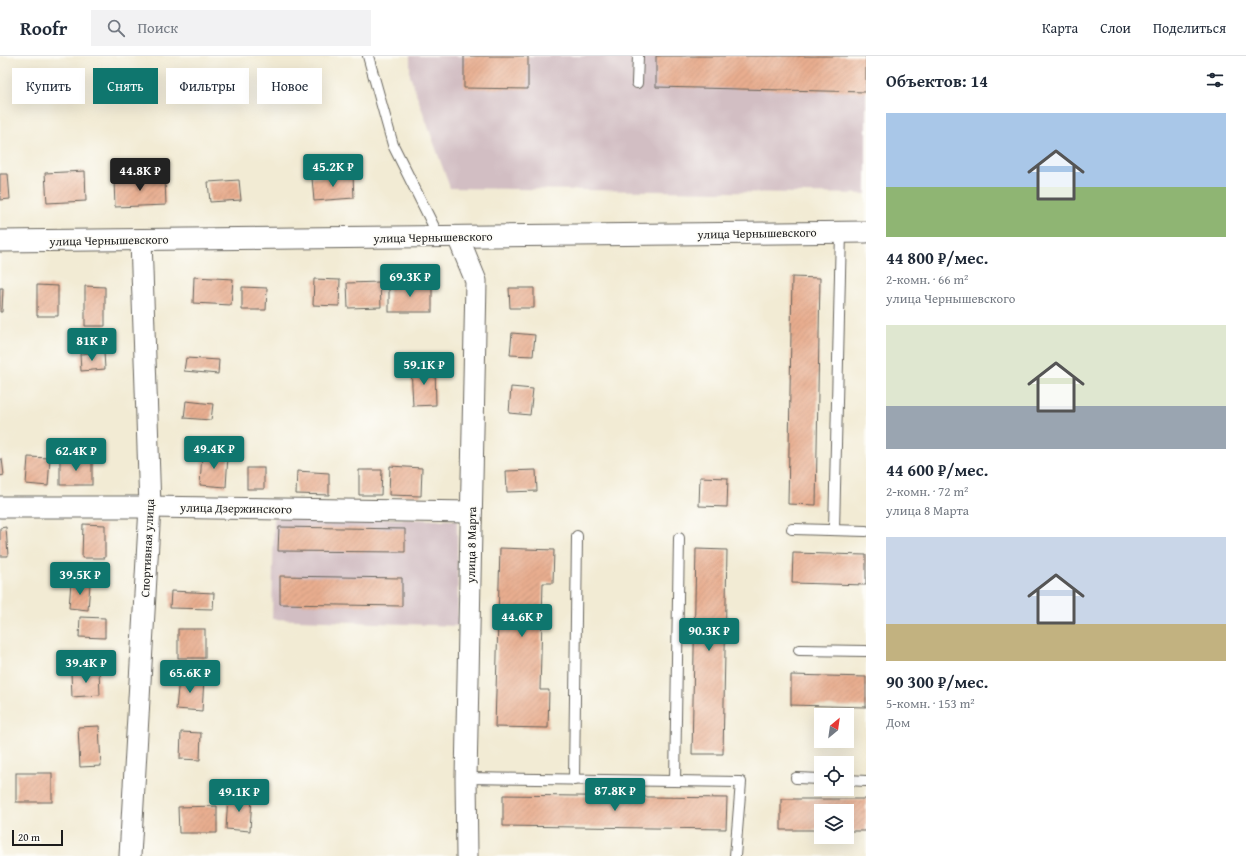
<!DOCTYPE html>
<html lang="ru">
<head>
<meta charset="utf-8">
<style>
  :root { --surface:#fff; --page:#f2f2f3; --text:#1f2937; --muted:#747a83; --line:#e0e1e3; --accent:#0f766e }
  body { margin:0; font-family:"Gentium Book Plus",serif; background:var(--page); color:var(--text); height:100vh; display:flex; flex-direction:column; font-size:15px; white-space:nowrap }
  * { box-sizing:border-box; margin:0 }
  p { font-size:13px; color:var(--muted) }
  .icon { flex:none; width:22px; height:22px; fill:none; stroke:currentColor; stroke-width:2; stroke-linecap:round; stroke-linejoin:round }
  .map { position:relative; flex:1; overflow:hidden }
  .details { display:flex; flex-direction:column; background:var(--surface); width:380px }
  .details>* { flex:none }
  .top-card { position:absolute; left:12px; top:12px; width:380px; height:36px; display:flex; gap:8px }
  .needle { width:26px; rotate:29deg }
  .controls { position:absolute; left:814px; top:652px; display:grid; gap:8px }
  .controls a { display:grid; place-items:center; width:40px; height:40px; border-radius:0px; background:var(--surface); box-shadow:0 4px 16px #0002; font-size:20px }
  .scale { position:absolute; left:12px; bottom:10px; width:51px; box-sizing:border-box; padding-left:4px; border:2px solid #1c1c1c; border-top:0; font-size:11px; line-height:14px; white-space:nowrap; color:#1c1c1c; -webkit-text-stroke:3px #fdfcf7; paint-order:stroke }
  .price { position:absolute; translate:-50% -34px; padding:0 9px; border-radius:4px; background:var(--accent); color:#fff; font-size:13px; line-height:26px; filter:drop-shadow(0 1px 2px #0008) }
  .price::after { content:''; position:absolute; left:50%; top:24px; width:12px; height:9px; margin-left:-6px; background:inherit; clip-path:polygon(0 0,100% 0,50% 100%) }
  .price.selected { background:#222; color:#fff }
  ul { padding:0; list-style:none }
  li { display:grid; align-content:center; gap:8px; height:212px; padding:0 20px }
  li span { display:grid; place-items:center; height:124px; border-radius:0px; color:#555 }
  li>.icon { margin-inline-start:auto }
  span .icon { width:72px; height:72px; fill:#fffc; stroke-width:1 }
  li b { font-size:17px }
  h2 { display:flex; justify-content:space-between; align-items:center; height:48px; padding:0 20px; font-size:17px }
  .chip { padding:0 14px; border-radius:0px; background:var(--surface); box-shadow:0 4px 16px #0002; font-size:14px; line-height:36px }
  .chip.selected { background:var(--accent); color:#fff }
  header { display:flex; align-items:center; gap:24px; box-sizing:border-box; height:56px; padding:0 20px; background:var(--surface); border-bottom:1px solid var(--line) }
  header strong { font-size:19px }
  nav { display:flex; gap:22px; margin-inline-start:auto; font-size:14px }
  .search { width:280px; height:36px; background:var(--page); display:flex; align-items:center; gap:10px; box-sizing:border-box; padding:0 14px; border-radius:0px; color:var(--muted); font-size:15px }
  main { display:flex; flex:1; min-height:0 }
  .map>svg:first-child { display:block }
  .industrial { fill:#d2bec3 }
  .building { fill:url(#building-hatch) }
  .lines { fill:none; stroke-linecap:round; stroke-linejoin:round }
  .service-casing { stroke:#67645c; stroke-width:12 }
  .minor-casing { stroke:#67645c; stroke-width:23 }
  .service { stroke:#fff; stroke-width:10 }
  .minor { stroke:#fff; stroke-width:21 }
  .labels { text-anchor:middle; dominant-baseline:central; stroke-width:3.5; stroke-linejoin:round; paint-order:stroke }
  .street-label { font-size:12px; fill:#1c1c1c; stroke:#fdfcf7 }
</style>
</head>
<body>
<header>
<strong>Roofr</strong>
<div class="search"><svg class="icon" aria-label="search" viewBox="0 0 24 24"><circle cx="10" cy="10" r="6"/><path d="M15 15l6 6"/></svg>Поиск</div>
<nav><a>Карта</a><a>Слои</a><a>Поделиться</a></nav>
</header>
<main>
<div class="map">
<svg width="866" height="800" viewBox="0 0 866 800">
  <defs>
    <pattern id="building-hatch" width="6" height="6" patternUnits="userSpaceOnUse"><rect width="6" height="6" fill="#e8ad8f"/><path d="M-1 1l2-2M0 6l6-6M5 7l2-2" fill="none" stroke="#c6947b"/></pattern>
  </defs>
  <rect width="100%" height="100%" fill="#fdfcf7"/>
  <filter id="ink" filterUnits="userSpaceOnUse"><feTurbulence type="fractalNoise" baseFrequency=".025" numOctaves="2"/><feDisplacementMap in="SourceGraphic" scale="8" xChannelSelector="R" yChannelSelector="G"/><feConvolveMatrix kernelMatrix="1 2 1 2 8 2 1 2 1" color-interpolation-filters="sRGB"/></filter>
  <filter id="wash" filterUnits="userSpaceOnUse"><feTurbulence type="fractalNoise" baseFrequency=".012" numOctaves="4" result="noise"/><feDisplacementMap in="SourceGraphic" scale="16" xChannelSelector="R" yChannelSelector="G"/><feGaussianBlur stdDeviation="0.9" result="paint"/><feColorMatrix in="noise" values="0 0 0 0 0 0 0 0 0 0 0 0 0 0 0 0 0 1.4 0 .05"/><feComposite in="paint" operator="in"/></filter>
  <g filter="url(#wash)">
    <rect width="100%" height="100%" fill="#f2ebd4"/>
    <!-- industrial -->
    <g class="industrial">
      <polygon points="410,0 866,0 866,138 450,132 410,20"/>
      <polygon points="274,461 457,464 458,570 272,563"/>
    </g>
    <g id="blocks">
      <!-- building -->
      <g class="building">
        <polygon points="464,0 528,0 528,33 464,32"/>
        <polygon points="656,0 866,0 866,36 656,31"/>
        <polygon points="85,115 86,145 47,147 45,117"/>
        <polygon points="0,118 8,118 10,143 0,144"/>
        <polygon points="353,119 354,142 314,145 312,122"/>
        <polygon points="165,122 166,149 115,151 114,124"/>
        <polygon points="239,124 241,144 210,146 208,126"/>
        <polygon points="194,221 233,223 231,249 193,247"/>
        <polygon points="792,221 820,222 816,449 788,448"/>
        <polygon points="314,223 340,224 339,250 313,249"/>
        <polygon points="380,226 381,251 348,252 347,227"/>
        <rect x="389" y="228" width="43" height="28"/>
        <polygon points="37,229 58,230 58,260 37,260"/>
        <polygon points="85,230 105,231 105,270 85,270"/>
        <polygon points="242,231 267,232 266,254 242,254"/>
        <polygon points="0,232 3,232 2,256 0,256"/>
        <polygon points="509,232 534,232 534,252 510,252"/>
        <polygon points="512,277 535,279 533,300 510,299"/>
        <polygon points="104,296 105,313 81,315 80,298"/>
        <polygon points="186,302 219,304 218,318 184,315"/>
        <polygon points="411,310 435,310 436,349 413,350"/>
        <polygon points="511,331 533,333 530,359 509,357"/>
        <polygon points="186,345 213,348 211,364 184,362"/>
        <polygon points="202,397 228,399 226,431 200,429"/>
        <polygon points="28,401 50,402 48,430 26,428"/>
        <rect x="60" y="402" width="32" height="27"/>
        <polygon points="0,403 2,403 4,419 0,420"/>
        <polygon points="390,410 422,412 421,440 389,439"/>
        <rect x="247" y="412" width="17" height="21"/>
        <polygon points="359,414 382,414 381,439 359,439"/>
        <polygon points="536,414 537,435 507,436 506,415"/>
        <polygon points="297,415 329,417 329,439 296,438"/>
        <polygon points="700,421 728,422 727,451 699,450"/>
        <polygon points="83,468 105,469 105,502 82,502"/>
        <polygon points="6,471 8,500 0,500 0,472"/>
        <polygon points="279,471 405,473 405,496 278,495"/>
        <polygon points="500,492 554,494 553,527 543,527 540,634 549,634 548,672 495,671"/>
        <polygon points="696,493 727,494 723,698 692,698"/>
        <polygon points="793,497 866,499 866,529 792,527"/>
        <polygon points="280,520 402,522 402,550 280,548"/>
        <polygon points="71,526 90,528 88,554 69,552"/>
        <polygon points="171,535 214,537 213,553 170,552"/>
        <polygon points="80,561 105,562 105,582 79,581"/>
        <rect x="178" y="573" width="27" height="29"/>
        <polygon points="99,614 100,639 72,641 71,616"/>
        <polygon points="791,619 866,621 866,651 791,649"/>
        <polygon points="179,622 204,623 202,655 176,653"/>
        <polygon points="99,670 101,710 80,711 78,671"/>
        <polygon points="181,676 201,677 200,704 180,703"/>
        <rect x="16" y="717" width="36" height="29"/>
        <polygon points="228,739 252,740 250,775 226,773"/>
        <polygon points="503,739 727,742 726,773 503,770"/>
        <polygon points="781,743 866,743 866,775 847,775 847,755 821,755 821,774 781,774"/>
        <polygon points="217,750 217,777 179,777 178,751"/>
      </g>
    </g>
  </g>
  <g filter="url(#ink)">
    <use href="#blocks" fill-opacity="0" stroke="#67645c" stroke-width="1"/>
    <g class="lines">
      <defs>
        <g id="service">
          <polyline points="368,0 393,89 439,181"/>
          <polyline points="637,27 638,0"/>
          <polyline points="792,473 866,475"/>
          <polyline points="834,474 841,176"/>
          <polyline points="799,594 866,595"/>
          <polyline points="466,722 741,726 735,800"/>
          <polyline points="796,722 821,723"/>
          <polyline points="574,724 577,480"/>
          <polyline points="847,724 866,725"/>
          <polyline points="675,725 679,482"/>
        </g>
        <g id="minor">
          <polyline points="458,181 476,225 466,722 467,800"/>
          <polyline points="0,185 866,176"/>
          <polyline points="0,451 150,451 471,456"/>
          <polyline points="130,800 150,451 141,184"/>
        </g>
      </defs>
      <!-- service casing -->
      <use href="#service" class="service-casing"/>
      <!-- minor casing -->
      <use href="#minor" class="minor-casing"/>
      <!-- service -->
      <use href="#service" class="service"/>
      <!-- minor -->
      <use href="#minor" class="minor"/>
    </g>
  </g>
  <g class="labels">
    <!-- street labels -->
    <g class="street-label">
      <text transform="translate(757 177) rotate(-1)">улица Чернышевского</text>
      <text transform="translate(433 181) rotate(-1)">улица Чернышевского</text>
      <text transform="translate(109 184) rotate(-1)">улица Чернышевского</text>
      <text transform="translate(236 452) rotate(1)">улица Дзержинского</text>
      <text transform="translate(471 489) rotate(-89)">улица 8 Марта</text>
      <text transform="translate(147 492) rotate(-87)">Спортивная улица</text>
    </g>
  </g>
</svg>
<div class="controls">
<a><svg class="needle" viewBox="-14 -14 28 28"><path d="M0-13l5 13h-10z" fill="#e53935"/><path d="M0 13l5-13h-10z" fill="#747a83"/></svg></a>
<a><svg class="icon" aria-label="locate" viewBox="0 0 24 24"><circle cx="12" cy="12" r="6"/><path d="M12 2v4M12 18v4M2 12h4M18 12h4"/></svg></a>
<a><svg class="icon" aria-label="layers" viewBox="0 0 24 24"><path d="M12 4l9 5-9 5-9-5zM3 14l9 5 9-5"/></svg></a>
</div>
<div class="scale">20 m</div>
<b class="price" style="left:333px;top:132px">45.2K ₽</b>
<b class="price selected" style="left:140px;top:136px">44.8K ₽</b>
<b class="price" style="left:410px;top:242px">69.3K ₽</b>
<b class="price" style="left:92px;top:306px">81K ₽</b>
<b class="price" style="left:424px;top:330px">59.1K ₽</b>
<b class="price" style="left:214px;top:414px">49.4K ₽</b>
<b class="price" style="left:76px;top:416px">62.4K ₽</b>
<b class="price" style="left:80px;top:540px">39.5K ₽</b>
<b class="price" style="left:522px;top:582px">44.6K ₽</b>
<b class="price" style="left:709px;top:596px">90.3K ₽</b>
<b class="price" style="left:86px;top:628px">39.4K ₽</b>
<b class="price" style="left:190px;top:638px">65.6K ₽</b>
<b class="price" style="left:615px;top:756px">87.8K ₽</b>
<b class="price" style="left:239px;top:757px">49.1K ₽</b>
<div class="top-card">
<a class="chip">Купить</a>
<a class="chip selected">Снять</a>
<a class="chip">Фильтры</a>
<a class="chip">Новое</a>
</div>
</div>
<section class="details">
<h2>Объектов: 14<svg class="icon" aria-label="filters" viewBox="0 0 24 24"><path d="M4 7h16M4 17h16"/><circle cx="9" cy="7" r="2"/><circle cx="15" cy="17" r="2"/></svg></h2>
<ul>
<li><span style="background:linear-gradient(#a9c7e8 60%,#8fb573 0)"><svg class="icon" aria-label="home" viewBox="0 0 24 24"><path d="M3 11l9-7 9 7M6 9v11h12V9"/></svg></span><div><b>44 800 ₽/мес.</b><p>2-комн. · 66 m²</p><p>улица Чернышевского</p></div></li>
<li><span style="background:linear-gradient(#dfe7d0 65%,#9aa5b1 0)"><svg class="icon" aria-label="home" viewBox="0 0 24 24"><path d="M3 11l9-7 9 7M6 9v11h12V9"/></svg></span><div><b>44 600 ₽/мес.</b><p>2-комн. · 72 m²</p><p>улица 8 Марта</p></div></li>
<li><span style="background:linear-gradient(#c9d6e8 70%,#c2b280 0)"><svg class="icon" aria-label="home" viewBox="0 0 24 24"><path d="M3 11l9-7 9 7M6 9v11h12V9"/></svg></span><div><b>90 300 ₽/мес.</b><p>5-комн. · 153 m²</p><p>Дом</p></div></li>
</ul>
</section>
</main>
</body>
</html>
